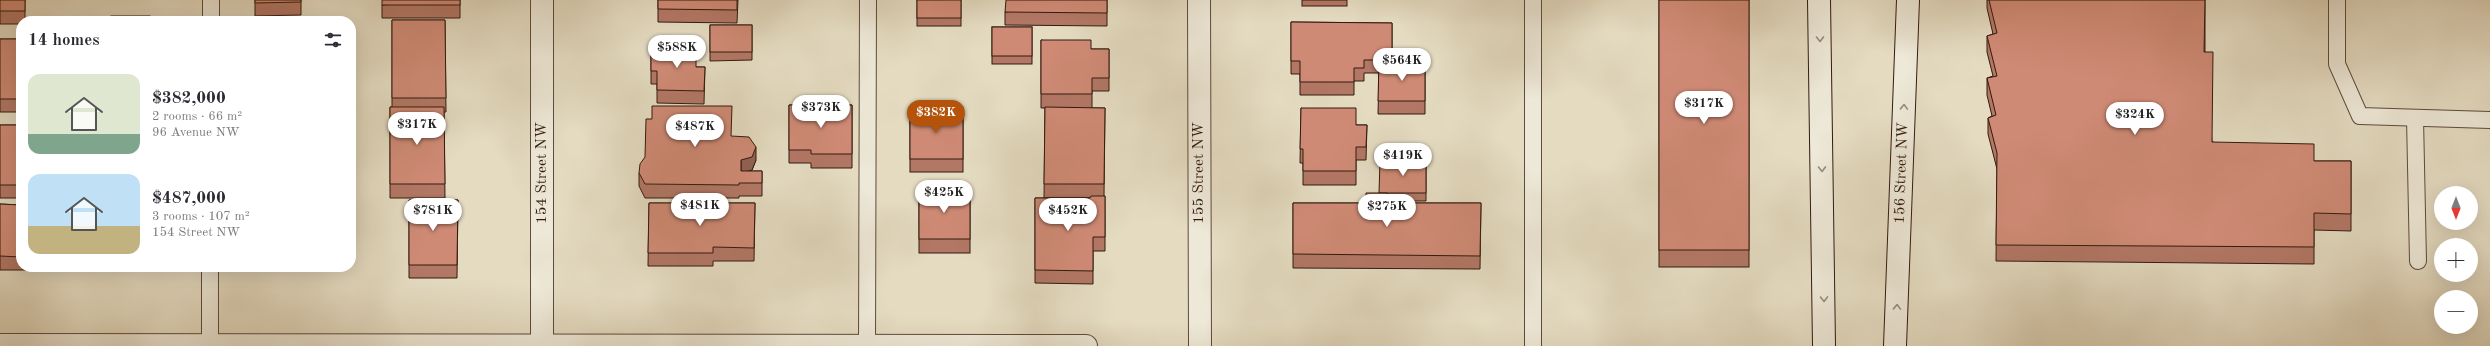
<!DOCTYPE html>
<html lang="en">
<head>
<meta charset="utf-8">
<style>
  :root { --surface:#fff; --page:#f2f2f3; --text:#2b2b33; --muted:#7c7c81; --accent:#b45309 }
  body { margin:0; font-family:"Old Standard TT",serif; background:var(--page); color:var(--text); height:100vh; display:flex; flex-direction:column; font-size:15px; white-space:nowrap }
  * { box-sizing:border-box; margin:0 }
  p { font-size:13px; color:var(--muted) }
  .icon { flex:none; width:22px; height:22px; fill:none; stroke:currentColor; stroke-width:2; stroke-linecap:round; stroke-linejoin:round }
  .map { position:relative; flex:1; overflow:hidden }
  .sheet { position:absolute; left:16px; top:16px; width:340px; height:256px; display:flex; flex-direction:column; background:var(--surface); border-radius:16px; box-shadow:0 4px 16px #0002 }
  .sheet>* { flex:none }
  .needle { width:26px; rotate:180deg }
  .tools { position:absolute; left:2434px; top:186px; display:grid; gap:8px }
  .tools a { display:grid; place-items:center; width:44px; height:44px; border-radius:50%; background:var(--surface); box-shadow:0 4px 16px #0002; font-size:20px }
  .price { position:absolute; translate:-50% -34px; padding:0 9px; border-radius:14px; background:#fff; color:#222; font-size:13px; line-height:26px; filter:drop-shadow(0 1px 2px #0008) }
  .price::after { content:''; position:absolute; left:50%; top:24px; width:12px; height:9px; margin-left:-6px; background:inherit; clip-path:polygon(0 0,100% 0,50% 100%) }
  .price.current { background:var(--accent); color:#fff }
  ul { padding:0; list-style:none }
  li { display:flex; align-items:center; gap:12px; height:100px; padding:0 12px }
  li span { display:grid; place-items:center; flex:none; width:112px; height:80px; border-radius:12px; color:#555 }
  li>.icon { margin-inline-start:auto }
  span .icon { width:48px; height:48px; fill:#fffc; stroke-width:1 }
  li b { font-size:17px }
  h2 { display:flex; justify-content:space-between; align-items:center; height:48px; padding:0 12px; font-size:17px }
  .map>svg:first-child { display:block }
  .lines { fill:none; stroke-linecap:round; stroke-linejoin:round }
  .lane-casing { stroke:#5f4a3b; stroke-width:18 }
  .street-casing { stroke:#5f4a3b; stroke-width:24 }
  .secondary-casing { stroke:#331a0e; stroke-width:24 }
  .lane { stroke:#ede8d7; stroke-width:16 }
  .street { stroke:#ede8d7; stroke-width:22 }
  .secondary { stroke:#ede8d7; stroke-width:22 }
  .wall { fill:#b27765; stroke:#331a0e }
  .shaded-wall { fill:#916152; stroke:#331a0e }
  .building { fill:#cf8a75; stroke:#331a0e }
  .oneway { stroke:#998b7d }
  .labels { text-anchor:middle; dominant-baseline:central; stroke-width:3.5; stroke-linejoin:round; paint-order:stroke }
  .street-label { font-size:15px; fill:#331a0e; stroke:#ede8d7 }
</style>
</head>
<body>
<div class="map">
<svg width="2490" height="346" viewBox="0 0 2490 346">
  <rect width="100%" height="100%" fill="#e4dbc1"/>
  <filter id="stains"><feTurbulence type="fractalNoise" baseFrequency=".005" numOctaves="4"/><feColorMatrix values="0 0 0 0 .2 0 0 0 0 .09 0 0 0 0 .02 0 0 0 .5 -.17"/></filter>
  <radialGradient id="worn" r=".72"><stop offset=".6" stop-color="#630" stop-opacity="0"/><stop offset="1" stop-color="#630" stop-opacity=".3"/></radialGradient>
  <g class="lines">
    <defs>
      <g id="lane">
        <polyline points="1533,0 1533,346"/>
        <polyline points="2337,0 2337,64 2360,116 2490,120"/>
        <polyline points="211,21 211,0"/>
        <polyline points="2415,118 2418,261"/>
        <polyline points="210,346 210,267"/>
        <polyline points="867,346 868,0"/>
      </g>
      <g id="street">
        <polyline points="542,0 542,346"/>
        <polyline points="1199,0 1200,346"/>
        <polyline points="0,345 1086,346"/>
      </g>
      <g id="secondary">
        <polyline points="1819,0 1824,346"/>
        <polyline points="1895,346 1908,0"/>
      </g>
    </defs>
    <!-- lane casing -->
    <use href="#lane" class="lane-casing"/>
    <!-- street casing -->
    <use href="#street" class="street-casing"/>
    <!-- secondary casing -->
    <use href="#secondary" class="secondary-casing"/>
    <!-- lane -->
    <use href="#lane" class="lane"/>
    <!-- street -->
    <use href="#street" class="street"/>
    <!-- secondary -->
    <use href="#secondary" class="secondary"/>
  </g>
  <!-- wall -->
  <g class="wall">
    <polygon points="0,0 25,0 25,21 21,21 21,24 0,24"/>
    <polygon points="255,0 301,0 301,15 255,16"/>
    <polygon points="460,0 460,18 382,18 382,5"/>
    <polygon points="658,0 738,0 737,23 658,22"/>
    <rect x="917" y="0" width="44" height="26"/>
    <polygon points="1107,0 1107,26 1005,25 1005,12"/>
    <rect x="1302" y="0" width="45" height="6"/>
    <rect x="1659" y="0" width="90" height="267"/>
    <polygon points="1987,0 2205,0 2205,52 2212,142 2314,161 2351,161 2351,231 2314,230 2314,264 1996,261 1997,169 1988,134 1988,118 1992,116 1987,95 1987,78 1993,76 1987,52 1987,36 1993,34 1987,8"/>
    <polygon points="392,20 445,20 446,112 444,112 445,198 390,198 390,107 392,107"/>
    <polygon points="1291,22 1392,23 1392,62 1425,62 1425,114 1378,114 1379,73 1364,73 1364,81 1354,81 1354,95 1300,95 1300,74 1291,74"/>
    <polygon points="710,25 752,25 752,60 710,61"/>
    <rect x="992" y="27" width="40" height="37"/>
    <rect x="0" y="39" width="21" height="73"/>
    <polygon points="1041,40 1091,49 1109,49 1109,91 1092,91 1092,108 1105,108 1104,196 1105,196 1105,251 1093,251 1093,284 1035,283 1035,198 1090,198 1044,198 1045,108 1041,108"/>
    <polygon points="651,46 696,67 705,67 704,104 657,103 657,84 651,84"/>
    <polygon points="789,105 852,105 852,168 811,168 811,163 789,163"/>
    <rect x="910" y="108" width="53" height="64"/>
    <polygon points="1301,108 1356,125 1367,125 1366,160 1356,160 1356,185 1303,185 1303,163 1300,163"/>
    <polygon points="0,125 21,125 21,166 18,166 18,198 0,198"/>
    <polygon points="731,136 756,160 752,170 750,171 762,171 762,196 739,196 739,198 645,198 639,186 639,173"/>
    <polygon points="1426,161 1426,201 1387,201 1387,203 1481,203 1480,269 1293,268 1293,203 1366,203"/>
    <rect x="919" y="190" width="51" height="63"/>
    <polygon points="409,200 458,200 457,278 409,278"/>
    <polygon points="649,203 755,203 754,261 713,261 713,266 648,266"/>
    <polygon points="0,204 21,205 21,267 82,267 82,270 0,270"/>
  </g>
  <!-- shaded-wall -->
  <polygon class="shaded-wall" points="756,147 756,160 752,170 741,173 741,160"/>
  <!-- building -->
  <g class="building">
    <rect x="0" y="0" width="25" height="11"/>
    <polygon points="255,0 301,0 301,2 255,3"/>
    <rect x="382" y="0" width="78" height="5"/>
    <polygon points="658,0 737,0 737,10 658,9"/>
    <rect x="917" y="0" width="44" height="18"/>
    <polygon points="1006,0 1107,0 1107,13 1005,12"/>
    <rect x="1659" y="0" width="90" height="250"/>
    <polygon points="1989,0 2205,0 2204,52 2213,52 2212,142 2314,144 2314,161 2351,161 2351,214 2314,213 2314,247 1996,245 1997,153 1988,118 1996,115 1987,78 1997,76 1987,36 1997,33"/>
    <rect x="111" y="16" width="39" height="5"/>
    <polygon points="392,20 445,20 446,98 392,98"/>
    <polygon points="1291,22 1392,23 1392,60 1364,60 1364,68 1354,68 1354,82 1300,82 1300,61 1291,61"/>
    <rect x="710" y="25" width="42" height="27"/>
    <rect x="992" y="27" width="40" height="29"/>
    <rect x="0" y="39" width="21" height="60"/>
    <polygon points="1041,40 1091,40 1091,49 1109,49 1109,78 1092,78 1092,94 1041,94"/>
    <polygon points="651,46 696,47 696,67 705,67 704,91 657,90 657,71 651,71"/>
    <polygon points="1379,62 1425,62 1425,101 1378,101"/>
    <polygon points="789,105 852,105 852,154 811,154 811,150 789,150"/>
    <polygon points="652,106 732,106 731,136 749,137 756,147 752,157 741,160 741,171 762,171 762,183 739,183 739,185 645,184 639,173 640,164 645,157 646,119 652,119"/>
    <polygon points="390,107 444,107 445,184 390,184"/>
    <polygon points="1045,107 1105,108 1104,184 1044,184"/>
    <rect x="910" y="108" width="53" height="51"/>
    <polygon points="1301,108 1356,108 1356,125 1367,125 1366,147 1356,147 1356,171 1303,171 1303,149 1300,149"/>
    <polygon points="0,125 21,125 21,153 18,153 18,185 0,185"/>
    <polygon points="1380,161 1426,161 1426,193 1379,193"/>
    <rect x="919" y="190" width="51" height="49"/>
    <polygon points="1366,193 1387,193 1387,203 1481,203 1480,256 1293,254 1293,203 1366,203"/>
    <polygon points="1091,196 1105,196 1105,237 1093,237 1093,271 1035,270 1035,198 1090,198"/>
    <polygon points="409,200 458,200 457,265 409,265"/>
    <polygon points="649,203 755,203 754,248 713,247 713,253 648,253"/>
    <polygon points="0,204 21,205 21,257 0,256"/>
  </g>
  <!-- one-way arrows -->
  <defs><path id="oneway-chevron" d="M-2-3.5L2.5 0L-2 3.5" fill="none" stroke-width="1.6" stroke-linecap="round" stroke-linejoin="round"/></defs>
  <g class="oneway">
    <use href="#oneway-chevron" transform="translate(1820 39) rotate(89)"/>
    <use href="#oneway-chevron" transform="translate(1904 107) rotate(-88)"/>
    <use href="#oneway-chevron" transform="translate(1822 169) rotate(89)"/>
    <use href="#oneway-chevron" transform="translate(1824 299) rotate(89)"/>
    <use href="#oneway-chevron" transform="translate(1897 307) rotate(-88)"/>
  </g>
  <g class="labels">
    <!-- street labels -->
    <g class="street-label">
      <text transform="translate(542 173) rotate(-90)">154 Street NW</text>
      <text transform="translate(1199 173) rotate(-90)">155 Street NW</text>
      <text transform="translate(1902 173) rotate(-88)">156 Street NW</text>
    </g>
  </g>
  <rect width="100%" height="100%" filter="url(#stains)"/>
  <rect width="100%" height="100%" fill="url(#worn)"/>
</svg>
<div class="tools">
<a><svg class="needle" viewBox="-14 -14 28 28"><path d="M0-13l5 13h-10z" fill="#e53935"/><path d="M0 13l5-13h-10z" fill="#7c7c81"/></svg></a>
<a>+</a>
<a>−</a>
</div>
<b class="price" style="left:677px;top:69px">$588K</b>
<b class="price" style="left:1402px;top:82px">$564K</b>
<b class="price" style="left:1704px;top:125px">$317K</b>
<b class="price" style="left:821px;top:129px">$373K</b>
<b class="price current" style="left:936px;top:134px">$382K</b>
<b class="price" style="left:2135px;top:136px">$324K</b>
<b class="price" style="left:417px;top:146px">$317K</b>
<b class="price" style="left:695px;top:148px">$487K</b>
<b class="price" style="left:1403px;top:177px">$419K</b>
<b class="price" style="left:944px;top:214px">$425K</b>
<b class="price" style="left:700px;top:227px">$481K</b>
<b class="price" style="left:1387px;top:228px">$275K</b>
<b class="price" style="left:433px;top:232px">$781K</b>
<b class="price" style="left:1068px;top:232px">$452K</b>
<section class="sheet">
<h2>14 homes<svg class="icon" aria-label="filters" viewBox="0 0 24 24"><path d="M4 7h16M4 17h16"/><circle cx="9" cy="7" r="2"/><circle cx="15" cy="17" r="2"/></svg></h2>
<ul>
<li><span style="background:linear-gradient(#dfe7d0 75%,#7fa58c 0)"><svg class="icon" aria-label="home" viewBox="0 0 24 24"><path d="M3 11l9-7 9 7M6 9v11h12V9"/></svg></span><div><b>$382,000</b><p>2 rooms · 66 m²</p><p>96 Avenue NW</p></div></li>
<li><span style="background:linear-gradient(#bfe0f5 65%,#c2b280 0)"><svg class="icon" aria-label="home" viewBox="0 0 24 24"><path d="M3 11l9-7 9 7M6 9v11h12V9"/></svg></span><div><b>$487,000</b><p>3 rooms · 107 m²</p><p>154 Street NW</p></div></li>
</ul>
</section>
</div>
</body>
</html>
